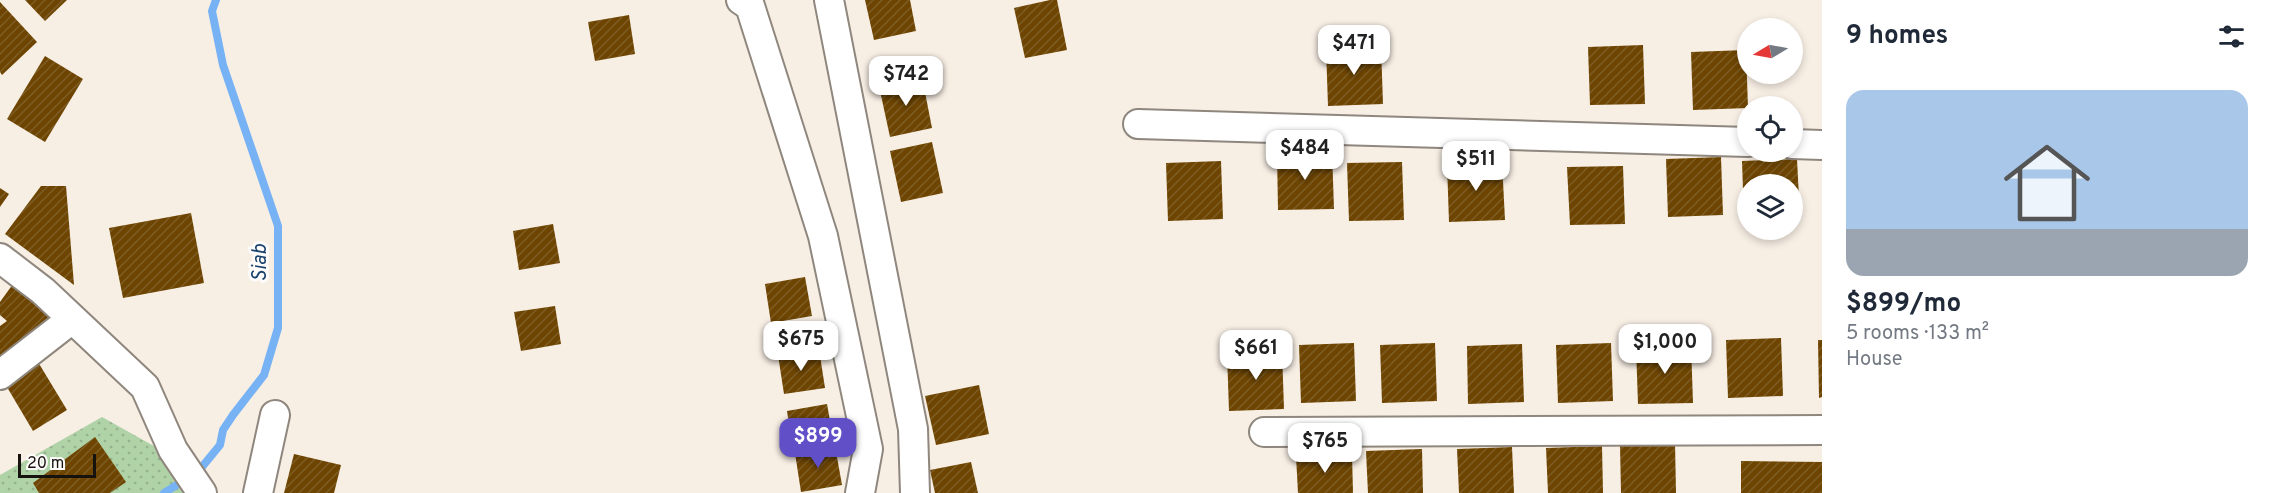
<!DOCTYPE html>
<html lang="en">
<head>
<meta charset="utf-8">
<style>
  :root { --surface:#fff; --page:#f2f2f3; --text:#1f2937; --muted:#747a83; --accent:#614fc8 }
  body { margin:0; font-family:Overpass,sans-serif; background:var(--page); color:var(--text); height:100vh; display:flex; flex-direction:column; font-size:22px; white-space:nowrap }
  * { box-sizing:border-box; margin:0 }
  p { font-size:20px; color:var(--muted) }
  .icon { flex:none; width:33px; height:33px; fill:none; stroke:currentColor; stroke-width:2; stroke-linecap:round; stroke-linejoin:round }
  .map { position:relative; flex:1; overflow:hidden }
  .side { display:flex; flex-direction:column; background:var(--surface); width:450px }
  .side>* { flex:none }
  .needle { width:39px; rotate:260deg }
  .fabs { position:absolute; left:1737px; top:18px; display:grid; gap:12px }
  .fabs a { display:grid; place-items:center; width:66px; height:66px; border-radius:50%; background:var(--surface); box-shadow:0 3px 9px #0003; font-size:30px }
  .scale { position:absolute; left:18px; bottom:15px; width:78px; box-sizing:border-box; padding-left:6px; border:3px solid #16130f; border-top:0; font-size:16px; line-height:21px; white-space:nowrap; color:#16130f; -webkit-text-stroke:4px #fefcfa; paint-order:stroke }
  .price { position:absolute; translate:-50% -51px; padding:0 14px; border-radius:12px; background:#fff; color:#222; font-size:20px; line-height:39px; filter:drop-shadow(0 2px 3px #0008) }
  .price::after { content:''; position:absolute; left:50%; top:36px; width:18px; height:14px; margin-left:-9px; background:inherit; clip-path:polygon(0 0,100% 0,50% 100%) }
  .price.active { background:var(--accent); color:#fff }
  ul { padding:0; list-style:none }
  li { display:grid; align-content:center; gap:12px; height:318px; padding:0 24px }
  li span { display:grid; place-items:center; height:186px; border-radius:18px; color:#555 }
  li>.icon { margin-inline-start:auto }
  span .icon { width:108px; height:108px; fill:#fffc; stroke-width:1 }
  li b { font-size:26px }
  h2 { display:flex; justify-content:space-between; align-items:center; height:72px; padding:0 24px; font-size:26px }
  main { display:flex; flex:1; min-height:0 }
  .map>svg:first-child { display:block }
  .green { fill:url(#green-dots) }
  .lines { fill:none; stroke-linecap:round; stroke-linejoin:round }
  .stream { stroke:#77b2f5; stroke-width:8 }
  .building { fill:url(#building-hatch) }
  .minor-casing { stroke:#8f877e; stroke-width:32 }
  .minor { stroke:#fff; stroke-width:28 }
  .labels { text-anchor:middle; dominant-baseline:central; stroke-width:6; stroke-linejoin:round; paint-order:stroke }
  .water-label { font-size:20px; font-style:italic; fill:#18416c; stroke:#fefcfa }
</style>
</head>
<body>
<main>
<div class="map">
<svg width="1822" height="493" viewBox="0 0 1822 493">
  <defs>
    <pattern id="green-dots" width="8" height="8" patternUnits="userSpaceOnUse" patternTransform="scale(1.5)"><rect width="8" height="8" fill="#afd2a7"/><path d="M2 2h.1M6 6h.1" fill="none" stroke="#96b38f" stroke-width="1.8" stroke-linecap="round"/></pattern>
    <pattern id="building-hatch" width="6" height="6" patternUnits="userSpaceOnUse" patternTransform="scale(1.5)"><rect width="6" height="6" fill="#6e4500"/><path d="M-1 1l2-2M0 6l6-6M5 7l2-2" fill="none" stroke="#7d5c25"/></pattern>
  </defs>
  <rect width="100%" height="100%" fill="#f7eee4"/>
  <!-- green -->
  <polygon class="green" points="102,417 161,450 192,493 0,493 0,475"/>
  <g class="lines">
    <!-- stream -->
    <g class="stream">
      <polyline points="197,473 220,445 223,430 233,415 264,375 278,328 278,226 223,65 212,11 216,0"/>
      <polyline points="164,493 186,479"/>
    </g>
  </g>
  <!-- building -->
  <g class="building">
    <polygon points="25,0 67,0 45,21"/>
    <polygon points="865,0 910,0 916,31 874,40"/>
    <polygon points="1050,0 1057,0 1067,50 1025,58 1014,8"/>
    <polygon points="0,2 37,42 2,75 0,72"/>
    <polygon points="629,15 635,54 595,61 588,22"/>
    <polygon points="1643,45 1645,104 1590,105 1588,47"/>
    <polygon points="1381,46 1383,104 1328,106 1326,48"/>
    <polygon points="1746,50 1748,108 1693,110 1691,52"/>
    <polygon points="45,56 83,79 45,142 7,119"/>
    <polygon points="922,77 932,128 890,137 879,86"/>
    <polygon points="932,142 943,193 901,202 890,151"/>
    <polygon points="1332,151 1334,209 1278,210 1277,153"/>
    <polygon points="1721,157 1723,215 1668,217 1666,159"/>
    <polygon points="1797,159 1800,217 1792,218 1792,184 1748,184 1748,219 1744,219 1742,161"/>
    <polygon points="1221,161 1223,219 1168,221 1166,163"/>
    <polygon points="1402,162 1404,220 1349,221 1347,163"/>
    <polygon points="1502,162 1505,220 1449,222 1447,164"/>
    <polygon points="1623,166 1625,224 1570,225 1567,167"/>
    <polygon points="41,186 66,186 74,285 5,234"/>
    <polygon points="0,188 9,194 0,207"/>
    <polygon points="191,213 204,283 123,298 109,228"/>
    <polygon points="553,224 560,263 519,270 513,231"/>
    <polygon points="805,277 812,316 771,323 765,284"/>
    <polygon points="13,284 33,302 36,298 55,319 0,364 0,326 7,321 0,315 0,302"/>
    <polygon points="555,306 561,344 521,351 514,312"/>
    <polygon points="1781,338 1783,396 1728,398 1726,340"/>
    <polygon points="1818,340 1822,340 1822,397 1819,398"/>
    <polygon points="1354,343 1356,401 1301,403 1299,345"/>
    <polygon points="1435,343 1437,401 1382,403 1380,345"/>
    <polygon points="1611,343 1613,401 1558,403 1556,345"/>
    <polygon points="1522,344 1524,402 1468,404 1467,346"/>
    <polygon points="1691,345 1693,403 1638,404 1636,347"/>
    <polygon points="819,349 825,388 784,394 778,355"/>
    <polygon points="1282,351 1284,409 1229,411 1227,353"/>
    <polygon points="38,362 67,410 33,431 4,382"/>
    <polygon points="979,385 989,434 936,445 925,396"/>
    <polygon points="827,404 834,443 793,450 787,411"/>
    <polygon points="95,437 126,482 110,493 39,493 33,483"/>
    <polygon points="1675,443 1676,493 1621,493 1620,445"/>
    <polygon points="835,446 842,485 801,492 795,453"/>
    <polygon points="1602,446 1603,493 1548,493 1546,448"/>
    <polygon points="1512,447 1514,493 1459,493 1457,449"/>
    <polygon points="1422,449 1423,493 1368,493 1366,451"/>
    <polygon points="294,454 341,465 334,493 284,493"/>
    <polygon points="1352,454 1353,493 1298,493 1296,456"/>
    <polygon points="1741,461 1822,462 1822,493 1741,493"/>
    <polygon points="971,462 978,493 935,493 930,470"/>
  </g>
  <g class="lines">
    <defs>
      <g id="minor">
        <polyline points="741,0 750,6 823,236 868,449 860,493"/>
        <polyline points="829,0 913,429 915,493"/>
        <polyline points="1138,124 1748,142"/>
        <polyline points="1792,144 1822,145"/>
        <polyline points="0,258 43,291 145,387 173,450 202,493"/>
        <polyline points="0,375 72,319"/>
        <polyline points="1264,432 1822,430"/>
        <polyline points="258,493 275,415"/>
      </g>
    </defs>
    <!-- minor casing -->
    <use href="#minor" class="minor-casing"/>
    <!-- minor -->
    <use href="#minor" class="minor"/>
  </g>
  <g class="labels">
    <!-- water labels -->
    <g class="water-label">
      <text transform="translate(261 263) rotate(-90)">Siab</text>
    </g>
  </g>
</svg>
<div class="fabs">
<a><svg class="needle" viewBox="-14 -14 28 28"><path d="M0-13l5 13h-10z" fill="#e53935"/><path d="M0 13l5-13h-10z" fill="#747a83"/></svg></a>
<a><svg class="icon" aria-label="locate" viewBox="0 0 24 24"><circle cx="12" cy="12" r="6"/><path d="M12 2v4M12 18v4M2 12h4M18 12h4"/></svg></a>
<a><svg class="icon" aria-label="layers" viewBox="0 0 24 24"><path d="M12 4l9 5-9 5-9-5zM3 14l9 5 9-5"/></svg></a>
</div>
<div class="scale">20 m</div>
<b class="price" style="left:1354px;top:76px">$471</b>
<b class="price" style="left:906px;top:107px">$742</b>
<b class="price" style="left:1305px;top:181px">$484</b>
<b class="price" style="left:1476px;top:192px">$511</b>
<b class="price" style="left:801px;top:372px">$675</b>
<b class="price" style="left:1665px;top:375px">$1,000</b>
<b class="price" style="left:1256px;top:381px">$661</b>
<b class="price active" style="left:818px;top:469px">$899</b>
<b class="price" style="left:1325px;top:474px">$765</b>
</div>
<section class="side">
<h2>9 homes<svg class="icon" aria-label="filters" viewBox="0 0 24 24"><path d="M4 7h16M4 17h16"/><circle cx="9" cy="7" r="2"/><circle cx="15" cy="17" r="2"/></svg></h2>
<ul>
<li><span style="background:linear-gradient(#a9c7e8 75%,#9aa5b1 0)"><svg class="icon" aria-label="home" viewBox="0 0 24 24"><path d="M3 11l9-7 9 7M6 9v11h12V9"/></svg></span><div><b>$899/mo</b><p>5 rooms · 133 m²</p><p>House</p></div></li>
</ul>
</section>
</main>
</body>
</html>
